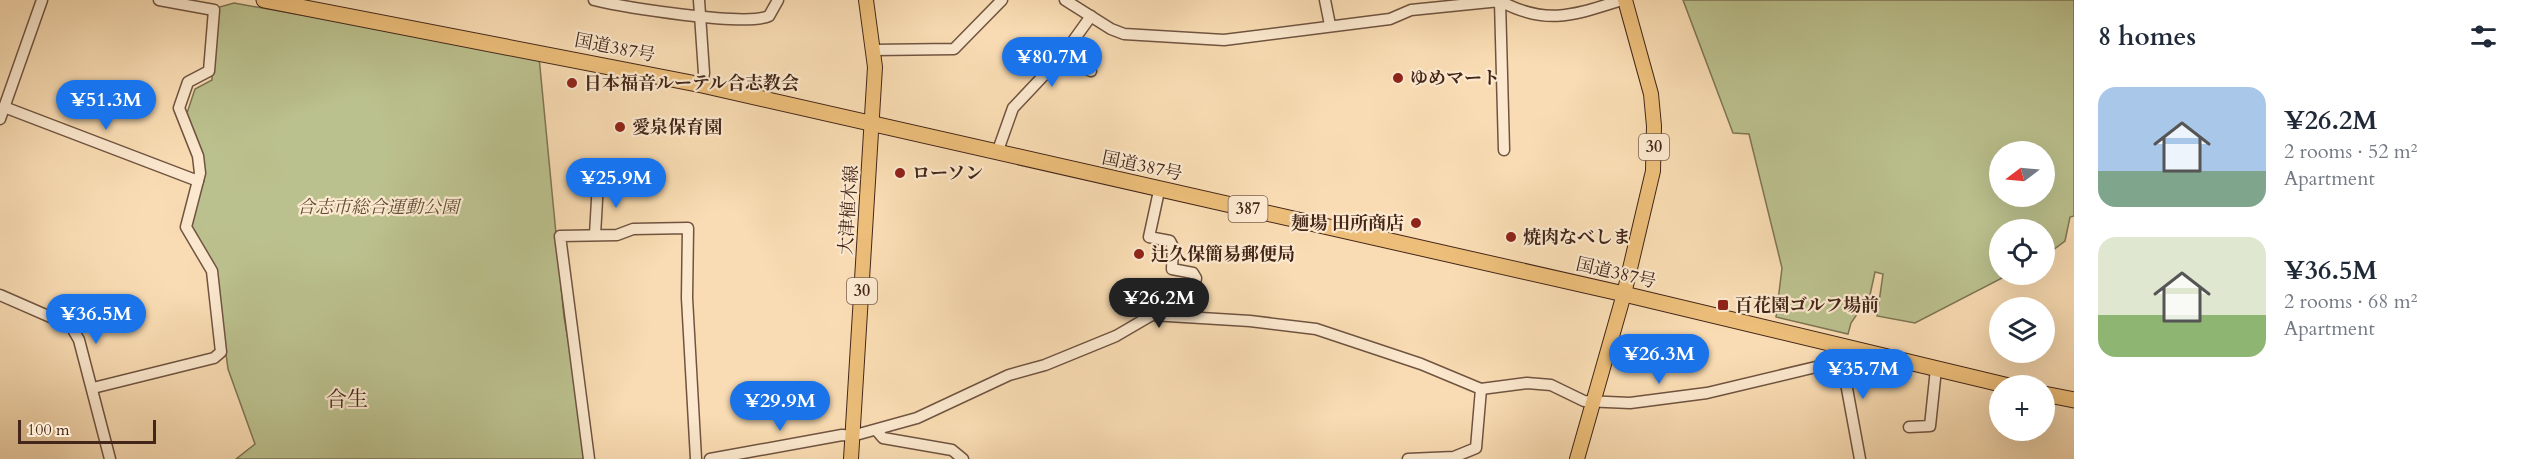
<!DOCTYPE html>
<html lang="en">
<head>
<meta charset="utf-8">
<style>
  :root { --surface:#fff; --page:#f2f2f3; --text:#1f2937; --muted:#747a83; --accent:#1a73e8 }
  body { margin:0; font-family:Cardo,"Noto Serif JP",serif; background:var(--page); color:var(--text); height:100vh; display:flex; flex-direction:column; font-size:22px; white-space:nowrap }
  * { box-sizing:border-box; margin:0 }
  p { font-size:20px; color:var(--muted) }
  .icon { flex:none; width:33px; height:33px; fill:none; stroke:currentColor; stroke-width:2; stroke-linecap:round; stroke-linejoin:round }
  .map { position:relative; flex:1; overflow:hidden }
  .panel { display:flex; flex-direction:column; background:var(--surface); width:450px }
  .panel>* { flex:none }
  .needle { width:39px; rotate:254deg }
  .fabs { position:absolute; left:1989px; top:141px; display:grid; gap:12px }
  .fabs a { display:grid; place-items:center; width:66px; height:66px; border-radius:50%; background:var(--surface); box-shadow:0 6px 24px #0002; font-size:30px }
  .scale { position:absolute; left:18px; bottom:15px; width:138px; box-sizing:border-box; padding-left:6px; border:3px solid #432619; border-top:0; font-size:16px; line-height:21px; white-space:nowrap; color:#432619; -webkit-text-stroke:4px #fbe8ce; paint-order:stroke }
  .price { position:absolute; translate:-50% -51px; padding:0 14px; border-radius:21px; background:var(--accent); color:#fff; font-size:20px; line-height:39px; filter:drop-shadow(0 2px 3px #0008) }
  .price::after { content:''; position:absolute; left:50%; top:36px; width:18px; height:14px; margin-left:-9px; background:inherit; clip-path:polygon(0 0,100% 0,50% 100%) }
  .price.selected { background:#222; color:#fff }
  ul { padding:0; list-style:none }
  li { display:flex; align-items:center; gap:18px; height:150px; padding:0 24px }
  li span { display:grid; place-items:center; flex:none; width:168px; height:120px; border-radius:18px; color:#555 }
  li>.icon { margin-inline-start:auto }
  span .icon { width:72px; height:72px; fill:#fffc; stroke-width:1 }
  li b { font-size:26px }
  h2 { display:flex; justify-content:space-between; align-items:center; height:72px; padding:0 24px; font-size:26px }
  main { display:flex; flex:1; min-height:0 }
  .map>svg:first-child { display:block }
  .green { fill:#bbc18e; stroke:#7f7454; stroke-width:1.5; fill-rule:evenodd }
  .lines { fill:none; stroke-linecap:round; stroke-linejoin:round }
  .minor-casing { stroke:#705440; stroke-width:13 }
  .major-casing { stroke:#432619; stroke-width:16 }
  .highway-casing { stroke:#432619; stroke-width:17 }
  .minor { stroke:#fbe8ce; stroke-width:10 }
  .major { stroke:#ecbe7a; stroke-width:14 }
  .highway { stroke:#ecbe7a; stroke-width:15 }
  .poi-dot { fill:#8f2418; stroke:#fbe8ce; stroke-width:2 }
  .labels { text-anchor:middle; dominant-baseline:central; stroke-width:4.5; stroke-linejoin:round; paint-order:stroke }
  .shield { fill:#fbe8ce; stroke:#7a604f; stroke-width:1.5 }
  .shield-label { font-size:16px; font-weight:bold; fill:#432619 }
  .street-label { font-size:18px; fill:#432619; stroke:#fbe8ce }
  .poi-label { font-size:18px; font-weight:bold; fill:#432619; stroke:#fbe8ce; text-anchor:start }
  .park-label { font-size:18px; font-style:italic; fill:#614d36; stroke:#fbe8ce }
  .quarter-label { font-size:21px; fill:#432619; stroke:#fbe8ce }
</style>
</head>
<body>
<main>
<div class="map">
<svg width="2074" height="459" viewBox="0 0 2074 459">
  <rect width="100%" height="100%" fill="#f9dcb3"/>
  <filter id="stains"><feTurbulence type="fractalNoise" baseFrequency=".00333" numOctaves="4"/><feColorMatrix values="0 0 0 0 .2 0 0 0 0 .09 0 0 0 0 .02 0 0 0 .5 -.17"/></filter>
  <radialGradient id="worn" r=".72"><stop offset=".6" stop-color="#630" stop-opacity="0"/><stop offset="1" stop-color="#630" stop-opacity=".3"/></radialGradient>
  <!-- green -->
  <g class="green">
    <path d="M 1683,0 L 2074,0 L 2074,216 L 2070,217 L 2065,241 L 2045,256 L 2044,230 L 2000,230 L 2000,274 L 2008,275 L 1915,323 L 1877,316 L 1883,274 L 1875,272 L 1870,295 L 1851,323 L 1848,334 L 1776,317 L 1782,268 L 1749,134 L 1733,133 ZM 2000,152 L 2044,152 L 2044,196 L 2000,196 Z"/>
    <polygon points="234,3 539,57 564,317 580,407 586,459 236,459 255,444 228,369 215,270 188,226 203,175 186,116 195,89 212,80 216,8"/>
  </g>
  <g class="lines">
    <defs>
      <g id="minor">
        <path d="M 594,0 C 623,7 745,27 769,16 L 778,0"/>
        <polyline points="699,0 704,73 702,85"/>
        <polyline points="1065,0 1111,29 1124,34 1224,40 1390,19 1411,10 1500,1 1504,150"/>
        <polyline points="1325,0 1330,25"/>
        <path d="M 1500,1 C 1547,26 1574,15 1622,0"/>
        <polyline points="873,50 954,49 1002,0"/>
        <polyline points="1064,60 1091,71"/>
        <polyline points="4,107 198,181"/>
        <polyline points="0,119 42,0"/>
        <polyline points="997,153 1013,108 1046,73 1064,60 1063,55 1091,16"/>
        <polyline points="1159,191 1149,237 1170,241 1173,247 1172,269 1193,273 1196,278 1190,316"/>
        <polyline points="595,235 598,182"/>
        <polyline points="0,295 71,326 79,340 110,459"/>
        <polyline points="1841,356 1860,459"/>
        <polyline points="93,388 214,358 221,352 212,271 186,227 200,173 198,156 179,108 188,82 209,71 214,10 159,0"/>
        <polyline points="1909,427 1930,426 1936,369"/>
        <polyline points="877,431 883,438 952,450 963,459"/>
        <polyline points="589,459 560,236 617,235 633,229 688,228 687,298 696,459"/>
        <polyline points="710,459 842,435 852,436 917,418 1009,375 1045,365 1116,336 1152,315 1250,321 1316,329 1421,364 1481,389 1527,383 1551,385 1584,401 1630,403 1707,393 1841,361"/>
        <polyline points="1408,459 1454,457 1476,448 1481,389"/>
      </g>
      <g id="major">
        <polyline points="851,459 875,67 866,0"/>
        <polyline points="1577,459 1624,294 1653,171 1654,126 1651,94 1625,0"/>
      </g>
      <g id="highway">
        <polyline points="264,0 702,85 1624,294 2009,386"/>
        <polyline points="2044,394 2074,400"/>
      </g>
    </defs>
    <!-- minor casing -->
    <use href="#minor" class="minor-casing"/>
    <!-- major casing -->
    <use href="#major" class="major-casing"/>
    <!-- highway casing -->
    <use href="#highway" class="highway-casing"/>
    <!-- minor -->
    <use href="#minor" class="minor"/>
    <!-- major -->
    <use href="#major" class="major"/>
    <!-- highway -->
    <use href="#highway" class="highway"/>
  </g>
  <!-- markers -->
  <g class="poi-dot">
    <circle cx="1398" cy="78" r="6"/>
    <circle cx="572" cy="83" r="6"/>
    <circle cx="620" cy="127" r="6"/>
    <circle cx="900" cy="173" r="6"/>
    <circle cx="1416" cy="223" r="6"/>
    <circle cx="1511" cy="237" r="6"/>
    <circle cx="1139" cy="254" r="6"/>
    <rect x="1717" y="299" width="12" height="12" rx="3"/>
  </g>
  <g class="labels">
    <!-- shield labels -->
    <g class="shield">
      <rect x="1639" y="134" width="30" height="26" rx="4.5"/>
      <rect x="1228.5" y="196" width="39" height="26" rx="4.5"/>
      <rect x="847" y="278" width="30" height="26" rx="4.5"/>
    </g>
    <g class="shield-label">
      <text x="1654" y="147">30</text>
      <text x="1248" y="209">387</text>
      <text x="862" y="291">30</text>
    </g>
    <!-- street labels -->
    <g class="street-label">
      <text transform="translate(615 48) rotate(11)">国道387号</text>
      <text transform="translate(1142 166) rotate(12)">国道387号</text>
      <text transform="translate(849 210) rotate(-86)">大津植木線</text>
      <text transform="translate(1616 273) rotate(13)">国道387号</text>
    </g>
    <!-- poi labels -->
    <g class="poi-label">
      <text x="1410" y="78">ゆめマート</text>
      <text x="584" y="83">日本福音ルーテル合志教会</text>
      <text x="632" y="127">愛泉保育園</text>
      <text x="912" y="173">ローソン</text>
      <text x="1404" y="223" text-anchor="end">麺場 田所商店</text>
      <text x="1523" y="237">焼肉なべしま</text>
      <text x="1151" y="254">辻久保簡易郵便局</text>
      <text x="1735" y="305">百花園ゴルフ場前</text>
    </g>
    <!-- park labels -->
    <g class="park-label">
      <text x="378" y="207">合志市総合運動公園</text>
    </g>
    <!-- quarter labels -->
    <g class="quarter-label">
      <text x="347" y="399">合生</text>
    </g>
  </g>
  <rect width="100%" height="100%" filter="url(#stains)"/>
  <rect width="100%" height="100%" fill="url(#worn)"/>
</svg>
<div class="fabs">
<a><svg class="needle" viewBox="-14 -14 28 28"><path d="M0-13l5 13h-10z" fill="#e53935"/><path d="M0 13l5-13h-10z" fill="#747a83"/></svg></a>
<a><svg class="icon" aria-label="locate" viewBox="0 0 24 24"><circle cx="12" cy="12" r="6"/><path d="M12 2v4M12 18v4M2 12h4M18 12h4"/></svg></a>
<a><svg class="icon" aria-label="layers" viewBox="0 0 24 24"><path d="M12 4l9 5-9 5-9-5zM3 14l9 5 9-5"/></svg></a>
<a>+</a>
</div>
<div class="scale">100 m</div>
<b class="price" style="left:1052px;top:88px">¥80.7M</b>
<b class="price" style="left:106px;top:131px">¥51.3M</b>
<b class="price" style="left:616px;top:209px">¥25.9M</b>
<b class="price selected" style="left:1159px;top:329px">¥26.2M</b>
<b class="price" style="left:96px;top:345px">¥36.5M</b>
<b class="price" style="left:1659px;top:385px">¥26.3M</b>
<b class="price" style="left:1863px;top:400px">¥35.7M</b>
<b class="price" style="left:780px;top:432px">¥29.9M</b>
</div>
<section class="panel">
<h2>8 homes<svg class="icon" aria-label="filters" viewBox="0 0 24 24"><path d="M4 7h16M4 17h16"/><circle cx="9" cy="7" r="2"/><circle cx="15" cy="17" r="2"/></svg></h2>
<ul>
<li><span style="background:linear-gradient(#a9c7e8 70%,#7fa58c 0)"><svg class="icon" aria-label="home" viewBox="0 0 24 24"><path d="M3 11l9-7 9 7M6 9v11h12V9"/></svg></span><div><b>¥26.2M</b><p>2 rooms · 52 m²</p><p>Apartment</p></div></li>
<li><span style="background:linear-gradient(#dfe7d0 65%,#8fb573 0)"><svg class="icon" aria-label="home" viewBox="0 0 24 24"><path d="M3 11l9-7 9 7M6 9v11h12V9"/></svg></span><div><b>¥36.5M</b><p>2 rooms · 68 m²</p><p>Apartment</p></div></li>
</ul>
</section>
</main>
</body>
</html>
